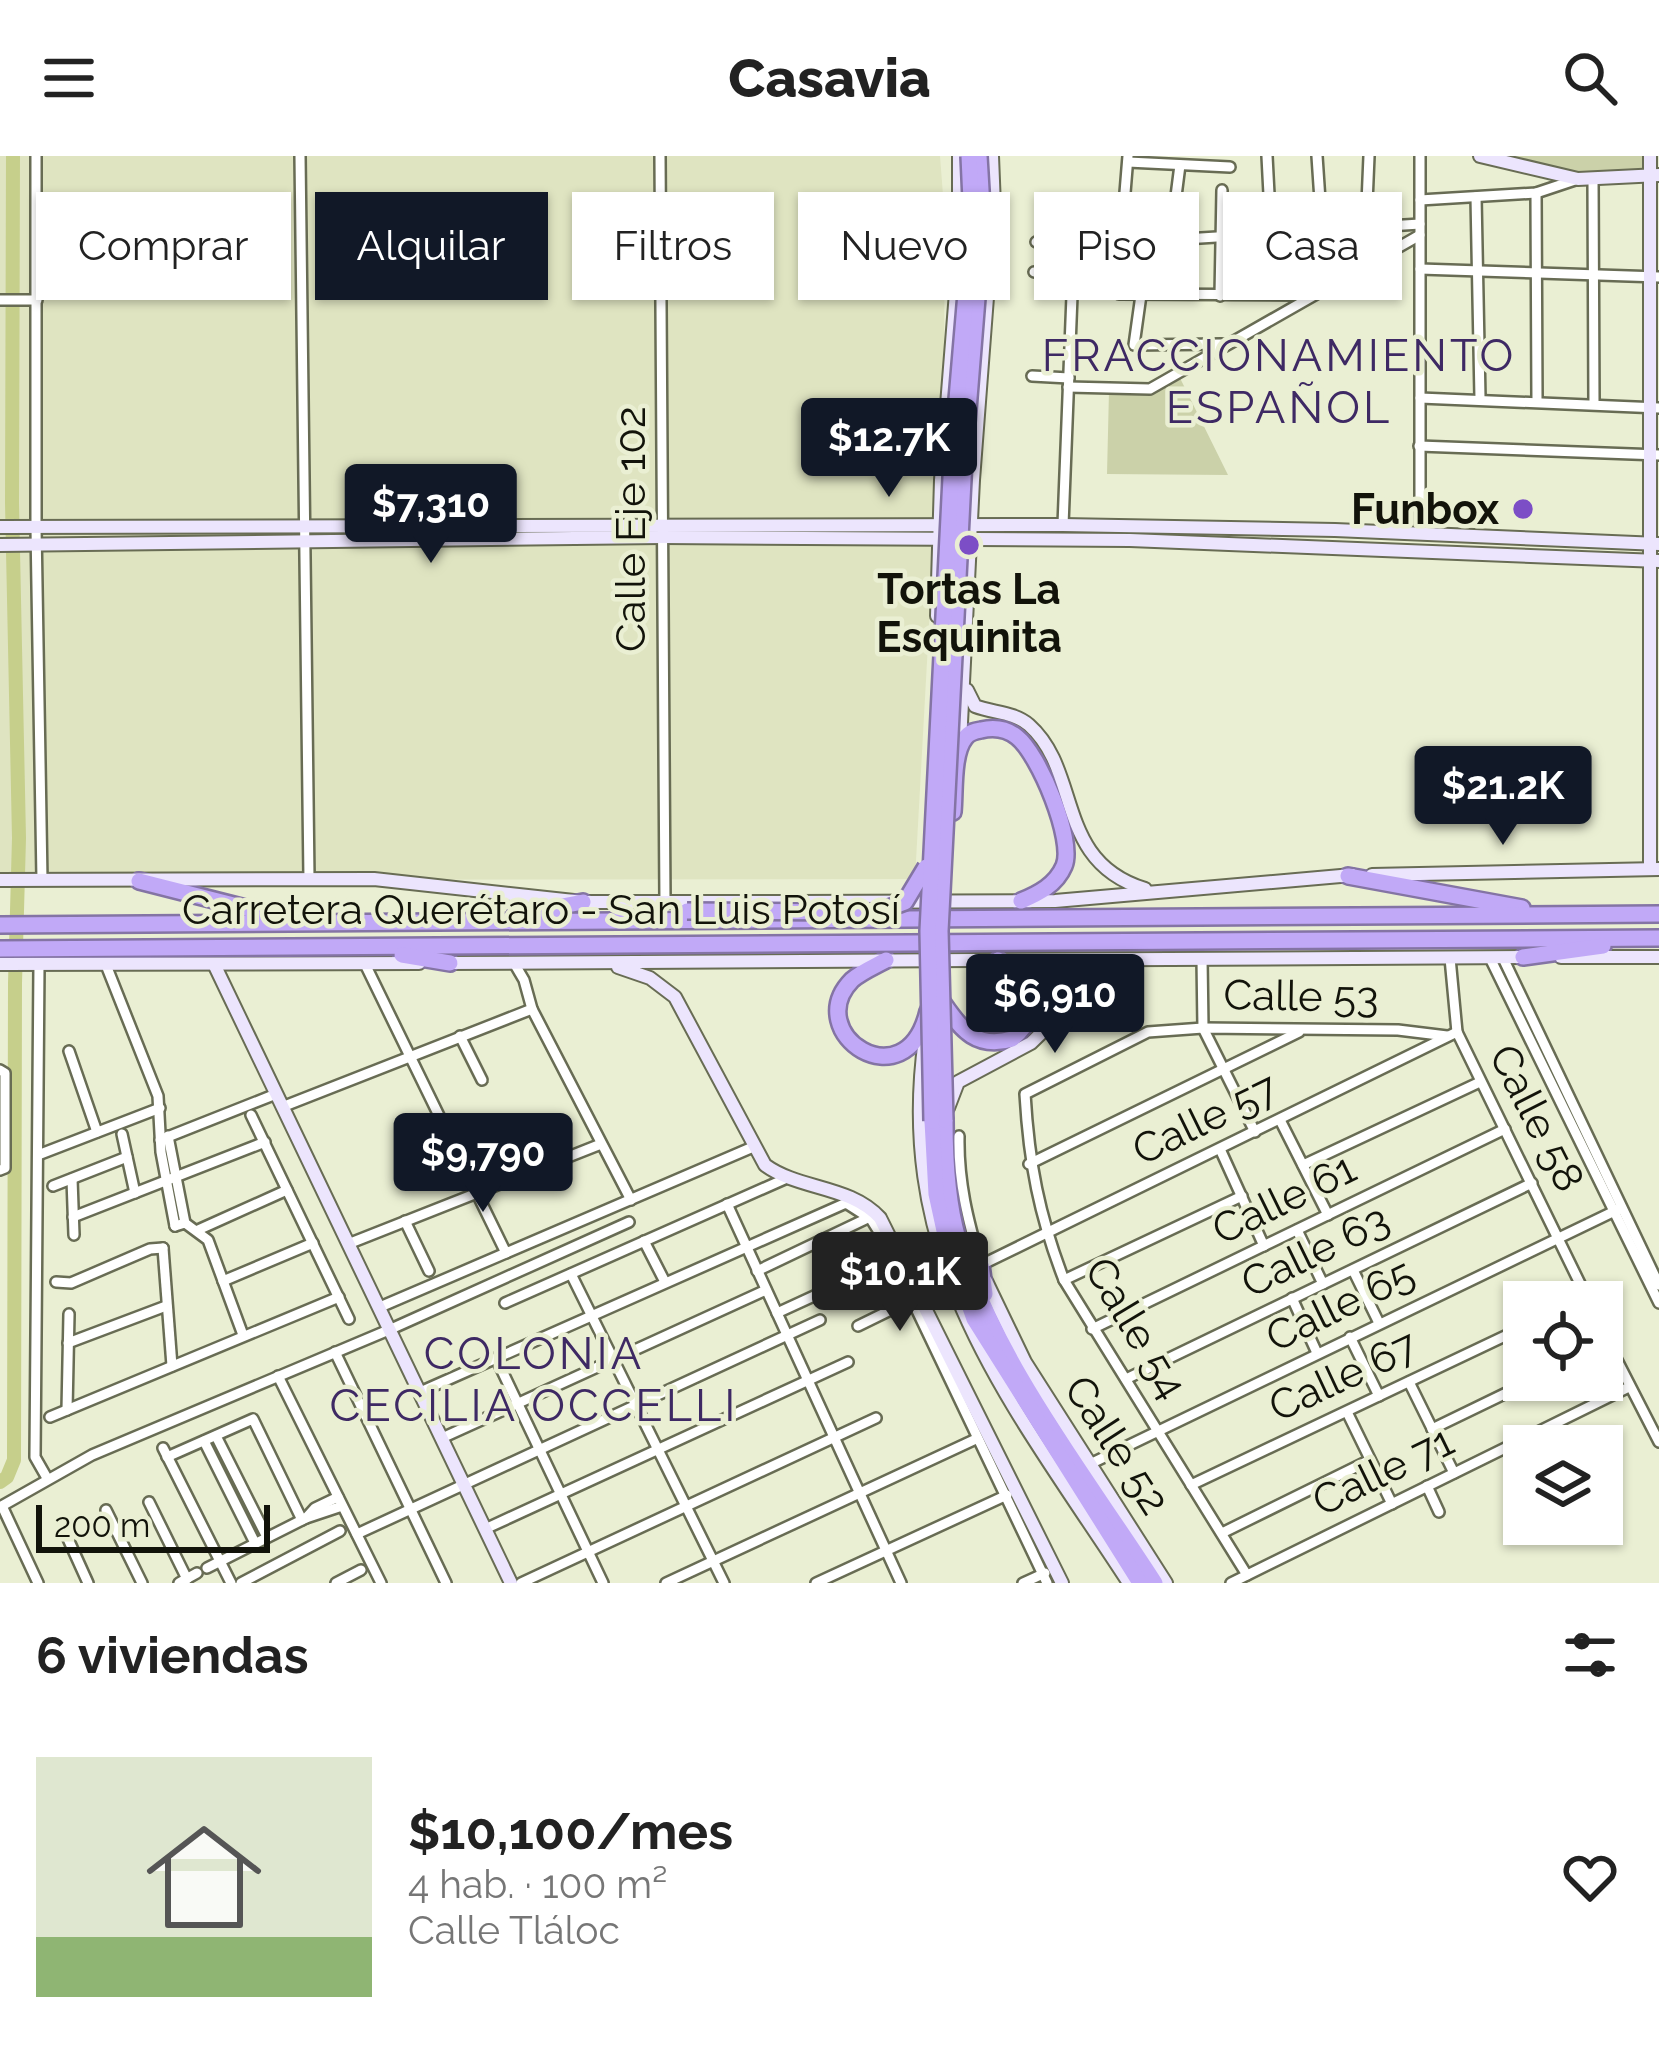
<!DOCTYPE html>
<html lang="es">
<head>
<meta charset="utf-8">
<style>
  :root { --surface:#fff; --page:#f2f2f2; --text:#222; --muted:#767676; --line:#e0e0e0; --accent:#111827 }
  body { margin:0; font-family:Raleway,sans-serif; background:var(--page); color:var(--text); height:100vh; display:flex; flex-direction:column; font-size:45px; white-space:nowrap }
  * { box-sizing:border-box; margin:0 }
  p { font-size:39px; color:var(--muted) }
  .icon { flex:none; width:66px; height:66px; fill:none; stroke:currentColor; stroke-width:2; stroke-linecap:round; stroke-linejoin:round }
  .map { position:relative; height:1427px; overflow:hidden }
  .details { display:flex; flex-direction:column; background:var(--surface); flex:1 }
  .details>* { flex:none }
  .hud { position:absolute; left:36px; top:36px; width:1587px; height:108px; display:flex; gap:24px }
  .fabs { position:absolute; left:1503px; top:1125px; display:grid; gap:24px }
  .fabs a { display:grid; place-items:center; width:120px; height:120px; border-radius:0px; background:var(--surface); box-shadow:0 3px 9px #0004; font-size:60px }
  .scale { position:absolute; left:36px; bottom:30px; width:234px; box-sizing:border-box; padding-left:12px; border:6px solid #12130a; border-top:0; font-size:33px; line-height:42px; white-space:nowrap; color:#12130a; -webkit-text-stroke:9px #eaefd3; paint-order:stroke }
  .price { position:absolute; translate:-50% -102px; padding:0 27px; border-radius:12px; background:var(--accent); color:#fff; font-size:39px; line-height:78px; filter:drop-shadow(0 3px 6px #0008) }
  .price::after { content:''; position:absolute; left:50%; top:72px; width:36px; height:27px; margin-left:-18px; background:inherit; clip-path:polygon(0 0,100% 0,50% 100%) }
  .price.selected { background:#222; color:#fff }
  ul { padding:0; list-style:none }
  li { display:flex; align-items:center; gap:36px; height:300px; padding:0 36px }
  li+li { border-top:3px solid var(--line) }
  li span { display:grid; place-items:center; flex:none; width:336px; height:240px; border-radius:0px; color:#555 }
  li>.icon { margin-inline-start:auto }
  span .icon { width:144px; height:144px; fill:#fffc; stroke-width:1 }
  li b { font-size:51px }
  h2 { display:flex; justify-content:space-between; align-items:center; height:144px; padding:0 36px; font-size:51px }
  .tag { padding:0 42px; border-radius:0px; background:var(--surface); box-shadow:0 3px 9px #0004; font-size:42px; line-height:108px }
  .tag.selected { background:var(--accent); color:#fff }
  header { display:flex; justify-content:space-between; align-items:center; height:156px; padding:0 36px; background:var(--surface); font-size:54px; font-weight:800 }
  .map>svg:first-child { display:block }
  .built { fill:#dfe4c1 }
  .green { fill:#cbd1a9 }
  .lines { fill:none; stroke-linecap:round; stroke-linejoin:round }
  .river { stroke:#c6cf8b; stroke-width:14 }
  .street-casing { stroke:#686c54; stroke-width:14 }
  .secondary-casing { stroke:#686c54; stroke-width:16 }
  .highway-casing { stroke:#8474a4; stroke-width:20 }
  .street { stroke:#fff; stroke-width:9 }
  .secondary { stroke:#ece5fd; stroke-width:12 }
  .highway { stroke:#c1a9f7; stroke-width:15 }
  .highway-bridge-casing { stroke:#8474a4; stroke-width:20; stroke-linecap:butt }
  .highway-bridge { stroke:#c1a9f7; stroke-width:15 }
  .poi-dot { fill:#7c4ec6; stroke:#eaefd3; stroke-width:4.5 }
  .labels { text-anchor:middle; dominant-baseline:central; stroke-width:9; stroke-linejoin:round; paint-order:stroke }
  .poi-label { font-size:42px; font-weight:bold; fill:#12130a; stroke:#eaefd3; text-anchor:end }
  .street-label { font-size:42px; fill:#12130a; stroke:#eaefd3 }
  .neighbourhood-label { font-size:45px; letter-spacing:3px; fill:#3e2964; stroke:#eaefd3 }
</style>
</head>
<body>
<header><svg class="icon" aria-label="menu" viewBox="0 0 24 24"><path d="M4 6h16M4 12h16M4 18h16"/></svg>Casavia<svg class="icon" aria-label="search" viewBox="0 0 24 24"><circle cx="10" cy="10" r="6"/><path d="M15 15l6 6"/></svg></header>
<div class="map">
<svg width="1659" height="1427" viewBox="0 0 1659 1427">
  <rect width="100%" height="100%" fill="#eaefd3"/>
  <!-- built -->
  <polygon class="built" points="0,0 940,0 945,65 944,198 915,723 0,724"/>
  <!-- green -->
  <g class="green">
    <polygon points="1500,0 1643,0 1643,14 1586,17"/>
    <polygon points="1179,220 1228,319 1107,318 1109,235 1152,236"/>
  </g>
  <g class="lines">
    <!-- river -->
    <polyline class="river" points="0,1326 7,1321 14,1304 15,827 19,682 12,347 13,0"/>
    <defs>
      <g id="street">
        <polyline points="36,0 36,372 42,724"/>
        <polyline points="300,0 309,723"/>
        <polyline points="660,0 665,746"/>
        <polyline points="1267,0 1271,77"/>
        <polyline points="1317,0 1322,74"/>
        <polyline points="1420,0 1420,377"/>
        <polyline points="1128,6 1230,11"/>
        <polyline points="1593,23 1594,247"/>
        <polyline points="1536,37 1537,245"/>
        <polyline points="1476,41 1480,242"/>
        <polyline points="1420,44 1536,37 1578,23"/>
        <polyline points="1175,48 1180,9"/>
        <polyline points="1366,71 1369,0"/>
        <polyline points="1345,72 1347,119"/>
        <polyline points="1036,86 1074,87"/>
        <polyline points="1074,90 1420,68"/>
        <polyline points="1420,113 1659,121"/>
        <polyline points="1034,116 1073,117"/>
        <polyline points="1073,125 1106,126"/>
        <polyline points="1119,138 1304,139"/>
        <polyline points="1141,139 1134,189 1222,188"/>
        <polyline points="1220,140 1222,34"/>
        <polyline points="0,144 37,144"/>
        <polyline points="1032,220 1069,222"/>
        <polyline points="1068,231 1150,233 1420,79"/>
        <polyline points="1420,242 1659,252"/>
        <polyline points="1419,290 1659,299"/>
        <polyline points="1063,369 1075,63 1082,52 1124,49 1128,0"/>
        <polyline points="1450,802 1457,876 1589,1146"/>
        <polyline points="1490,802 1659,1147"/>
        <polyline points="1503,802 1659,1129"/>
        <polyline points="1202,803 1203,872 1255,976"/>
        <polyline points="514,807 524,824 532,853 631,1044"/>
        <polyline points="365,808 506,1097"/>
        <polyline points="39,809 35,1301 47,1322"/>
        <polyline points="106,809 158,940 161,996 175,1070"/>
        <polyline points="460,880 482,924"/>
        <polyline points="69,895 97,976"/>
        <polyline points="0,914 5,917 5,1012 0,1014"/>
        <polyline points="282,951 532,853"/>
        <polyline points="251,959 349,1163"/>
        <polyline points="1280,964 1328,1059"/>
        <polyline points="122,978 135,1037"/>
        <polyline points="168,980 185,1067"/>
        <path d="M 959,980 C 958,1026 968,1065 981,1109 L 1457,876"/>
        <polyline points="160,984 276,938"/>
        <polyline points="1220,993 1264,1090"/>
        <polyline points="38,999 160,952"/>
        <polyline points="1029,1008 1299,876"/>
        <polyline points="1303,1009 1480,926"/>
        <polyline points="72,1023 74,1079"/>
        <polyline points="53,1030 127,1001"/>
        <polyline points="727,1048 901,1427"/>
        <polyline points="73,1061 265,986"/>
        <polyline points="405,1065 429,1115"/>
        <polyline points="175,1070 185,1067 208,1084 243,1179"/>
        <polyline points="198,1074 287,1034"/>
        <polyline points="1297,1074 1323,1128"/>
        <polyline points="644,1085 665,1126"/>
        <polyline points="348,1088 601,988"/>
        <polyline points="163,1092 172,1210"/>
        <polyline points="1353,1114 1379,1167"/>
        <polyline points="757,1115 872,1060"/>
        <polyline points="571,1118 724,1427"/>
        <polyline points="1064,1124 1242,1040"/>
        <polyline points="223,1125 313,1087"/>
        <polyline points="56,1126 71,1127 150,1093 163,1092"/>
        <polyline points="1292,1142 1317,1197"/>
        <polyline points="505,1147 787,1022"/>
        <polyline points="380,1151 753,991"/>
        <polyline points="777,1157 890,1105"/>
        <polyline points="858,1170 909,1145"/>
        <polyline points="1092,1173 1505,973"/>
        <polyline points="1602,1175 1659,1286"/>
        <polyline points="1350,1181 1379,1240"/>
        <polyline points="68,1187 166,1150"/>
        <polyline points="335,1196 446,1427"/>
        <polyline points="496,1202 603,1427"/>
        <polyline points="278,1220 381,1427"/>
        <polyline points="1126,1223 1532,1027"/>
        <polyline points="1409,1226 1454,1317"/>
        <polyline points="420,1236 846,1047 871,1063 881,1079 1047,1427"/>
        <polyline points="67,1254 69,1158"/>
        <polyline points="1347,1256 1392,1348"/>
        <polyline points="50,1261 339,1141"/>
        <polyline points="1432,1273 1533,1224"/>
        <polyline points="216,1280 267,1381"/>
        <polyline points="442,1282 766,1134"/>
        <polyline points="204,1285 255,1387"/>
        <polyline points="163,1292 231,1427"/>
        <polyline points="167,1301 253,1263 302,1364"/>
        <polyline points="1090,1308 1621,1052"/>
        <polyline points="1191,1329 1524,1171"/>
        <polyline points="1427,1330 1439,1356"/>
        <polyline points="149,1346 187,1423"/>
        <polyline points="2,1350 38,1427"/>
        <polyline points="0,1351 92,1299 391,1173 629,1066"/>
        <polyline points="106,1354 142,1427"/>
        <polyline points="306,1362 342,1350"/>
        <polyline points="485,1373 848,1206"/>
        <polyline points="64,1374 88,1427"/>
        <polyline points="1222,1377 1370,1304"/>
        <polyline points="357,1378 820,1164"/>
        <polyline points="207,1412 306,1362 315,1352 338,1341"/>
        <path d="M 1247,1419 L 1064,1124 C 1039,1059 1029,1007 1025,938 L 1148,876 L 1203,872 L 1398,874 L 1447,880"/>
        <polyline points="179,1427 197,1417"/>
        <polyline points="241,1427 340,1375"/>
        <polyline points="336,1427 361,1414"/>
        <polyline points="521,1427 876,1262"/>
        <polyline points="666,1427 976,1283"/>
        <polyline points="816,1427 1007,1339"/>
        <polyline points="1023,1427 1045,1417"/>
        <polyline points="1231,1427 1629,1231"/>
      </g>
      <g id="secondary">
        <polyline points="1480,0 1578,23 1659,19"/>
        <polyline points="0,371 1063,369 1335,374 1659,388"/>
        <polyline points="0,389 663,381 1130,384 1659,405"/>
        <polyline points="937,460 941,324 959,99 959,0"/>
        <path d="M 967,534 L 975,550 C 993,557 1014,556 1029,569 C 1082,616 1054,705 1145,733"/>
        <polyline points="960,587 973,324 994,50 992,0"/>
        <polyline points="1650,713 1650,0"/>
        <polyline points="1372,719 1659,713"/>
        <polyline points="0,724 374,723 583,746 793,746 1055,745 1352,719"/>
        <polyline points="1561,801 1659,801"/>
        <polyline points="445,807 1529,801"/>
        <polyline points="0,808 419,807"/>
        <polyline points="214,808 511,1427"/>
        <path d="M 618,811 L 650,822 L 675,841 L 765,1009 C 799,1034 850,1029 880,1062 L 1062,1427"/>
        <path d="M 925,883 C 893,1110 1014,1250 1129,1427"/>
        <polyline points="948,952 958,926 1031,887 1101,819 1128,807"/>
        <polyline points="986,1125 1025,1206 1166,1427"/>
      </g>
      <g id="highway">
        <path d="M 953,656 C 955,636 952,598 965,582 C 969,576 975,575 981,574 C 994,571 1007,573 1017,581 C 1039,598 1075,685 1064,710 C 1056,729 1038,738 1021,745"/>
        <polyline points="1348,720 1522,752"/>
        <polyline points="139,725 285,762"/>
        <polyline points="515,759 583,746"/>
        <polyline points="0,769 1659,758"/>
        <polyline points="0,793 1659,782"/>
        <polyline points="402,799 450,807"/>
        <polyline points="1523,801 1603,790"/>
        <path d="M 886,804 C 875,810 861,816 852,824 C 800,877 906,948 928,855"/>
        <path d="M 943,847 C 962,875 977,893 1012,883 C 1046,855 1028,825 998,804"/>
        <path d="M 945,964 C 945,1004 947,1045 958,1083 C 997,1209 1085,1318 1155,1427"/>
        <polyline points="932,965 936,1038 946,1084 974,1163 1140,1427"/>
        <polyline points="981,1109 985,1138"/>
      </g>
    </defs>
    <!-- street casing -->
    <use href="#street" class="street-casing"/>
    <!-- secondary casing -->
    <use href="#secondary" class="secondary-casing"/>
    <!-- highway casing -->
    <use href="#highway" class="highway-casing"/>
    <!-- street -->
    <use href="#street" class="street"/>
    <!-- secondary -->
    <use href="#secondary" class="secondary"/>
    <!-- highway -->
    <use href="#highway" class="highway"/>
    <defs>
      <g id="highway-bridge">
        <polyline points="687,755 878,756 905,746 926,711"/>
        <polyline points="945,964 940,775 964,304 983,68 979,0"/>
        <polyline points="932,965 928,775 952,302 972,67 969,0"/>
      </g>
    </defs>
    <!-- highway-bridge casing -->
    <use href="#highway-bridge" class="highway-bridge-casing"/>
    <!-- highway-bridge -->
    <use href="#highway-bridge" class="highway-bridge"/>
  </g>
  <!-- markers -->
  <g class="poi-dot">
    <circle cx="1523" cy="353" r="12"/>
    <circle cx="969" cy="389" r="12"/>
  </g>
  <g class="labels">
    <!-- poi labels -->
    <g class="poi-label">
      <text x="1499" y="353">Funbox</text>
      <text x="969" y="433" text-anchor="middle">Tortas La<tspan x="969" dy="48">Esquinita</tspan></text>
    </g>
    <!-- street labels -->
    <g class="street-label">
      <text transform="translate(630 373) rotate(-90)">Calle Eje 102</text>
      <text x="541" y="753">Carretera Querétaro - San Luis Potosí</text>
      <text transform="translate(1301 840) rotate(1)">Calle 53</text>
      <text transform="translate(1537 962) rotate(63)">Calle 58</text>
      <text transform="translate(1205 963) rotate(-26)">Calle 57</text>
      <text transform="translate(1284 1043) rotate(-26)">Calle 61</text>
      <text transform="translate(1315 1095) rotate(-26)">Calle 63</text>
      <text transform="translate(1340 1149) rotate(-26)">Calle 65</text>
      <text transform="translate(1136 1172) rotate(59)">Calle 54</text>
      <text transform="translate(1343 1220) rotate(-25)">Calle 67</text>
      <text transform="translate(1117 1289) rotate(57)">Calle 52</text>
      <text transform="translate(1383 1315) rotate(-26)">Calle 71</text>
    </g>
    <!-- neighbourhood labels -->
    <g class="neighbourhood-label">
      <text x="1279" y="199">FRACCIONAMIENTO<tspan x="1279" dy="52">ESPAÑOL</tspan></text>
      <text x="534" y="1197">COLONIA<tspan x="534" dy="52">CECILIA OCCELLI</tspan></text>
    </g>
  </g>
</svg>
<div class="fabs">
<a><svg class="icon" aria-label="locate" viewBox="0 0 24 24"><circle cx="12" cy="12" r="6"/><path d="M12 2v4M12 18v4M2 12h4M18 12h4"/></svg></a>
<a><svg class="icon" aria-label="layers" viewBox="0 0 24 24"><path d="M12 4l9 5-9 5-9-5zM3 14l9 5 9-5"/></svg></a>
</div>
<div class="scale">200 m</div>
<b class="price" style="left:889px;top:344px">$12.7K</b>
<b class="price" style="left:431px;top:410px">$7,310</b>
<b class="price" style="left:1503px;top:692px">$21.2K</b>
<b class="price" style="left:1055px;top:900px">$6,910</b>
<b class="price" style="left:483px;top:1059px">$9,790</b>
<b class="price selected" style="left:900px;top:1178px">$10.1K</b>
<div class="hud">
<a class="tag">Comprar</a>
<a class="tag selected">Alquilar</a>
<a class="tag">Filtros</a>
<a class="tag">Nuevo</a>
<a class="tag">Piso</a>
<a class="tag">Casa</a>
</div>
</div>
<section class="details">
<h2>6 viviendas<svg class="icon" aria-label="filters" viewBox="0 0 24 24"><path d="M4 7h16M4 17h16"/><circle cx="9" cy="7" r="2"/><circle cx="15" cy="17" r="2"/></svg></h2>
<ul>
<li><span style="background:linear-gradient(#dfe7d0 75%,#8fb573 0)"><svg class="icon" aria-label="home" viewBox="0 0 24 24"><path d="M3 11l9-7 9 7M6 9v11h12V9"/></svg></span><div><b>$10,100/mes</b><p>4 hab. · 100 m²</p><p>Calle Tláloc</p></div><svg class="icon" aria-label="heart" viewBox="0 0 24 24"><path d="M12 20l-8-8c-3-5 5-10 8-4 3-6 11-1 8 4z"/></svg></li>
</ul>
</section>
</body>
</html>
